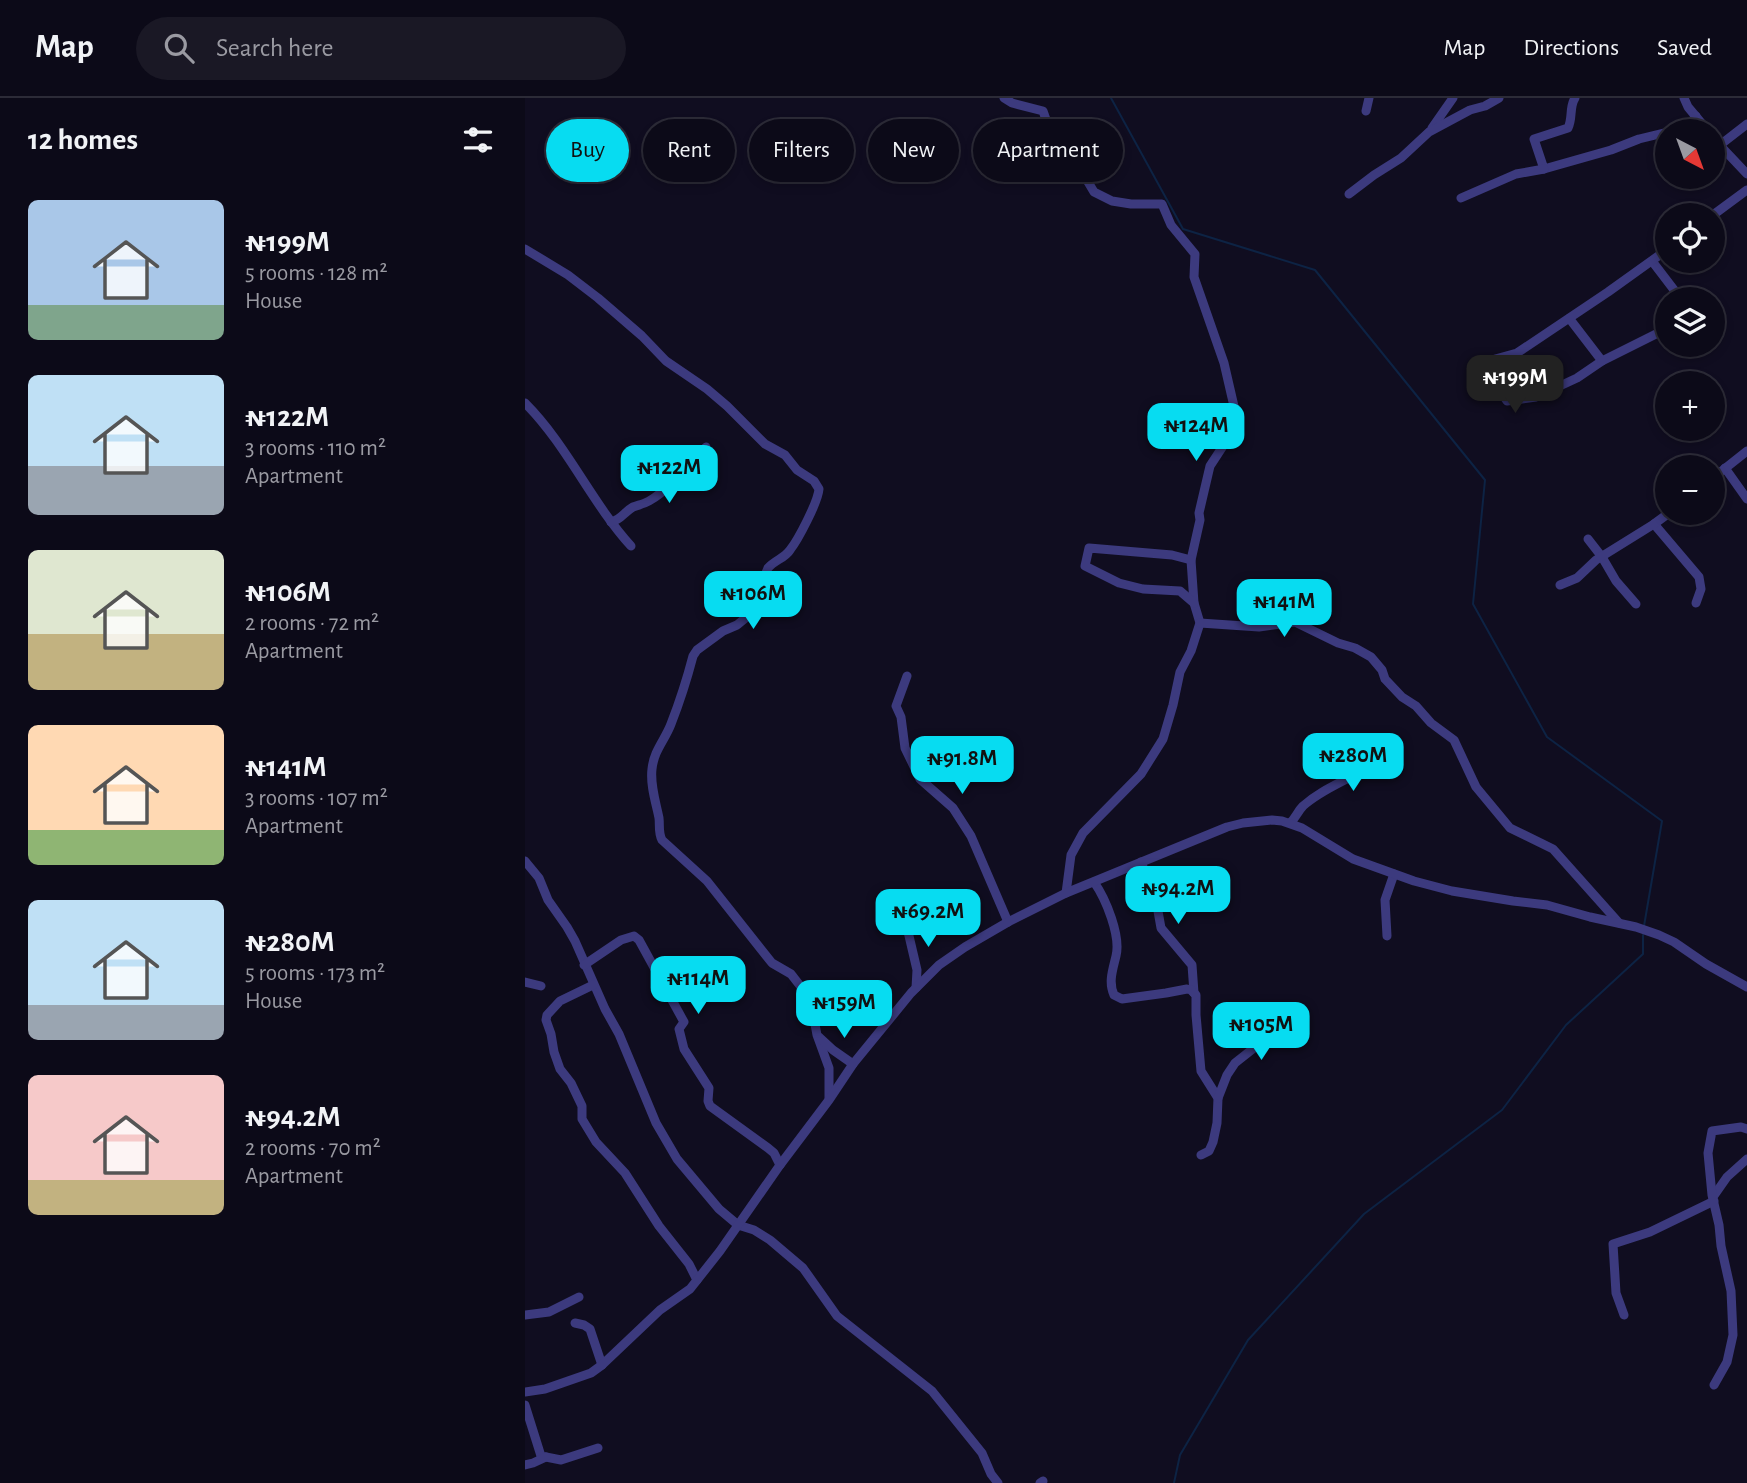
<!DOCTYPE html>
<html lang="en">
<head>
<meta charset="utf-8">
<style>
  :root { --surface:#0c0a18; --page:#1a1825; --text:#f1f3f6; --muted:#9a9aa2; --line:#2c2b37; --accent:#07dcf1 }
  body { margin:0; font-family:"Alegreya Sans",sans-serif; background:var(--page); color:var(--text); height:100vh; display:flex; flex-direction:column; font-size:26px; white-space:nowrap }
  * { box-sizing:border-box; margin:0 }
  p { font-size:23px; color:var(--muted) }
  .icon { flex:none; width:38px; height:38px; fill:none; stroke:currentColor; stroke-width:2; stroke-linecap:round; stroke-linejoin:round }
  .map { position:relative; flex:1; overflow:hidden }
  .details { display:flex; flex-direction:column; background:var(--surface); width:525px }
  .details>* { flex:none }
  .hud { position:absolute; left:21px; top:21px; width:665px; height:63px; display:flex; gap:14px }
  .needle { width:46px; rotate:139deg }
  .tools { position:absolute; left:1130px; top:21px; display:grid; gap:14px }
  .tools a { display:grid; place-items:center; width:70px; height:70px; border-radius:50%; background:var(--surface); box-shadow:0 4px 10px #0003,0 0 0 2px var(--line); font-size:35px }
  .price { position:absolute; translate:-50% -60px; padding:0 16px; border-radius:14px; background:var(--accent); color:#111; font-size:23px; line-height:46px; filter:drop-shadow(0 2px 4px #0008) }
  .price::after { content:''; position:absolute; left:50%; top:42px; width:21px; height:16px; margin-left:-10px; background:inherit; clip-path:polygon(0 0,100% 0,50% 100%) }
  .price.selected { background:#222; color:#fff }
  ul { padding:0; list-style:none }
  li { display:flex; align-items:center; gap:21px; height:175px; padding:0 28px }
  li span { display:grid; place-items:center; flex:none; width:196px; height:140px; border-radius:10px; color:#555 }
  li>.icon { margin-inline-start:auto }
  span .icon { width:84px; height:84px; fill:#fffc; stroke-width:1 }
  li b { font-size:30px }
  h2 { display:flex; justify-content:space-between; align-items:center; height:84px; padding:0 28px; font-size:30px }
  .pill { padding:0 24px; border-radius:32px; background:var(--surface); box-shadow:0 4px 10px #0003,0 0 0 2px var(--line); font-size:24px; line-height:63px }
  .pill.selected { background:var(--accent); color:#111 }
  header { display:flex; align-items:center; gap:42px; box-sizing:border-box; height:98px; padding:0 35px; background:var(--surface); border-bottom:2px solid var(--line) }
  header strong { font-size:33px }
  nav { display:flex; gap:38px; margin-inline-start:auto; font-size:24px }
  .search { width:490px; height:63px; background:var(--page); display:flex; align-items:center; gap:18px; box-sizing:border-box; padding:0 24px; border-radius:38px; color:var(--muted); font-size:26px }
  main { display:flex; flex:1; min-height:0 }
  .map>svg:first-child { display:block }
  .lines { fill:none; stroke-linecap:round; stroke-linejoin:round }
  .stream { stroke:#0d2344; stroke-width:2 }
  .minor { stroke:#3c3a7e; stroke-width:9 }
</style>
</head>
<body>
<header>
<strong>Map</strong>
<div class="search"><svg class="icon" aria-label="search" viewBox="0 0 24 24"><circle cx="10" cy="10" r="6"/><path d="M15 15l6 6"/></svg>Search here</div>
<nav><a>Map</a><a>Directions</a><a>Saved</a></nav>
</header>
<main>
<section class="details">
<h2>12 homes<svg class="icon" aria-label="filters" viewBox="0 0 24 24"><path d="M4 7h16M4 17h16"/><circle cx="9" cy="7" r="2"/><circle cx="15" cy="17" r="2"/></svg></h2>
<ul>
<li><span style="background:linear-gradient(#a9c7e8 75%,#7fa58c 0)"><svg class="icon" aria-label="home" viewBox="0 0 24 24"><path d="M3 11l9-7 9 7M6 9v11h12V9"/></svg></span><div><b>₦199M</b><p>5 rooms · 128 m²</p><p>House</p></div></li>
<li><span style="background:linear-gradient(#bfe0f5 65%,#9aa5b1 0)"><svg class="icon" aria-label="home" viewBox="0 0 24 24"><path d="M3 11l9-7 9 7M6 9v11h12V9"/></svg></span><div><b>₦122M</b><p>3 rooms · 110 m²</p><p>Apartment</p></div></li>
<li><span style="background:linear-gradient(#dfe7d0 60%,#c2b280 0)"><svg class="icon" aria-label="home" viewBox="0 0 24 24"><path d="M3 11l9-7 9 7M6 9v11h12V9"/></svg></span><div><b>₦106M</b><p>2 rooms · 72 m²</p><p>Apartment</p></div></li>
<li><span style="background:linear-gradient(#ffd9b3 75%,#8fb573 0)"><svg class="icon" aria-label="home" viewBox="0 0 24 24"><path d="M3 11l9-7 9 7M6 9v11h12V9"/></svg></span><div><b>₦141M</b><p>3 rooms · 107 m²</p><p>Apartment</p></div></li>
<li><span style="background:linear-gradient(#bfe0f5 75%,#9aa5b1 0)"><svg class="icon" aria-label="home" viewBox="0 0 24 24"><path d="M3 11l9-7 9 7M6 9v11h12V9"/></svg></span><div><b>₦280M</b><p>5 rooms · 173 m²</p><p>House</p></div></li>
<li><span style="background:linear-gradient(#f6c9c9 75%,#c2b280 0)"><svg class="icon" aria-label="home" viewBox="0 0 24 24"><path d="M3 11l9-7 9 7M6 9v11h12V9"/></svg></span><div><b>₦94.2M</b><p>2 rooms · 70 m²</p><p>Apartment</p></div></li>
</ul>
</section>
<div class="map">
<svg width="1222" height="1385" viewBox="0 0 1222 1385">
  <rect width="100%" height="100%" fill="#100d20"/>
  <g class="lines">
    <!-- stream -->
    <g class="stream">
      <polyline points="586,0 658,131 790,172 960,382 948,506 1022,639 1137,723 1119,828"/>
      <polyline points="649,1385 655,1357 723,1242 839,1116 977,1012 1041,927 1118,856 1118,837"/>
    </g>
    <!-- minor -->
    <g class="minor">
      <polyline points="479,0 487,5 518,13 524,30 534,41 540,54 553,67 569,94 587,103 606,106 637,106 646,127 670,156 669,179 699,265 711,317 702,342 685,368 674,415 675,422 666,462 669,505 675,525 666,553 655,574 648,607 638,641 616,676 558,735 546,757 541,795"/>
      <path d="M 1050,0 C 1044,9 1048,20 1043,30 L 1009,41 L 1019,71 L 1086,52 L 1114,41 L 1143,34"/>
      <polyline points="1159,0 1163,9 1183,33"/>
      <polyline points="841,13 844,0"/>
      <polyline points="907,30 928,0"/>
      <polyline points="1147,33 1161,31 1171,18"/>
      <polyline points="1188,40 1222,76"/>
      <polyline points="1195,47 1222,26"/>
      <polyline points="824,96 849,77 876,60 904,34 945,12 960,8 974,0"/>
      <polyline points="936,100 991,76 1019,71"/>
      <polyline points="1188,117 1222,92"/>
      <path d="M 0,151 L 43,177 L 73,200 L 117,238 L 141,263 L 182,291 L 202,308 L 240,346 L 260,357 L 272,372 L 289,383 L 294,391 C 293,404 273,442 265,452 C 260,460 250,462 243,470 L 223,518 L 212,527 L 198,533 L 172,552 L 168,558 C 162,581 155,603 146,626 C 140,642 129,652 127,671 C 125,687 131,705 134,720 C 135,728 133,734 137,742 L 182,783 L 247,865 L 266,876 L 280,894 L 287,910 L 292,937 L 304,970 L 304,1000"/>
      <polyline points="1127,163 1156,201"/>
      <polyline points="1044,220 1077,263 1052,280 1011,299 982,303 970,286 963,263 992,255 1083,194 1143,151"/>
      <polyline points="1077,263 1131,236 1143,228"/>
      <path d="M 0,305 C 42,347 66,404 106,448"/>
      <polyline points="1200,370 1222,401"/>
      <polyline points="1188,380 1222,353"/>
      <path d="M 86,424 C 96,422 99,414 108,409 C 113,407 119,406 124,403 C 146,390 163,368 181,349"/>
      <polyline points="1129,426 1174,479 1176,491 1171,505"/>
      <polyline points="1063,441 1077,459 1091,483 1111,506"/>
      <polyline points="666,462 647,457 564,450 560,468 594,485 618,491 655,493 669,505"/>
      <polyline points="1035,487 1052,480 1071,462 1129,426 1144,415"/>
      <polyline points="675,525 734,529 770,524 813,545 830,550 846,559 857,572 860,581 877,599 891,608 906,625 929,642 951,689 985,730 1028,751 1094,825"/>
      <polyline points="382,578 371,608 376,619 380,650 395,681 428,710 446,738 483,824"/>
      <path d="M 765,725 C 771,720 772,714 778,708 C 799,689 827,681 849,665 L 855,642"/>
      <polyline points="0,763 14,780 23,802 42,829 50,843 80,911 94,936 131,1025 152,1061 194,1111 213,1127 229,1132 245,1142 278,1170 312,1218 407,1293 457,1355 466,1376 473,1385"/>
      <polyline points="616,764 631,802 636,830 667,867 669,895"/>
      <path d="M 569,784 C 581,801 596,838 591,858 C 588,871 583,884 589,897 L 597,901 L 641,895 L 662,891 L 666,892 L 671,897 L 671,917 L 676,973 L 693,1000 L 692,1025 L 688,1044 L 684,1053 L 676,1057"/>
      <polyline points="389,807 381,825 392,872 391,890"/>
      <polyline points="862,838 860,802 869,776"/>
      <polyline points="59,867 96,842 109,838 114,842 159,924 154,931 159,951 184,990 183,1003 185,1008 243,1050 249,1055 255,1067"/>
      <polyline points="0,884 16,888"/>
      <polyline points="68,887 35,903 22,917 21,922 26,936 29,954 35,971 46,985 57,1008 57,1021 71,1044 100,1075 134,1128 164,1166 172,1182"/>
      <polyline points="294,939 308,952 328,966"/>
      <polyline points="693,1000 702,977 710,965 734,946 760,917"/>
      <polyline points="1188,1099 1202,1079 1222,1061"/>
      <polyline points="0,1217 24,1214 54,1199"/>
      <polyline points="1099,1217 1091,1195 1088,1146 1125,1134 1189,1103"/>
      <polyline points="50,1225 59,1227 65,1231 77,1267"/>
      <polyline points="1189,1287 1202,1264 1208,1237 1206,1193 1196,1148 1194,1127 1187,1097 1183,1055 1187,1033 1216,1029 1222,1031"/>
      <polyline points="0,1294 20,1291 66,1275 77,1267 135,1212 165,1191 195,1153 255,1067 304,1002 328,966 386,895 414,867 440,849 483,824 541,795 702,729 718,725 747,722 757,723 777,730 828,761 889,783 927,793 988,803 1022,807 1065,819 1111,829 1134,837 1149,844 1181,866 1222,889"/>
      <polyline points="0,1307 16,1358 36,1362 73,1350"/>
      <polyline points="0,1367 8,1365 21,1359"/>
      <polyline points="515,1385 518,1383"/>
    </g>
  </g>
</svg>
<div class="tools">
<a><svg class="needle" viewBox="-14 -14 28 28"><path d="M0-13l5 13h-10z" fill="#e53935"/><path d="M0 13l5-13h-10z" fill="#9a9aa2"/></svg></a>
<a><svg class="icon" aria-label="locate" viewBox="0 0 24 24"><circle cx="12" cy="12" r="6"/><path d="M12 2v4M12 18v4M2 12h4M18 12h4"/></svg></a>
<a><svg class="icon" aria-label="layers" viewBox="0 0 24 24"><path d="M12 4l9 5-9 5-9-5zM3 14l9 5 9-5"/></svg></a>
<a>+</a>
<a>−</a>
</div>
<b class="price selected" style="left:990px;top:317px">₦199M</b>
<b class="price" style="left:671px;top:365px">₦124M</b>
<b class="price" style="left:144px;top:407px">₦122M</b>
<b class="price" style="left:228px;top:533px">₦106M</b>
<b class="price" style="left:759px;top:541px">₦141M</b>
<b class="price" style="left:828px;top:695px">₦280M</b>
<b class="price" style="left:437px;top:698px">₦91.8M</b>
<b class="price" style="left:653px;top:828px">₦94.2M</b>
<b class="price" style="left:403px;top:851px">₦69.2M</b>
<b class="price" style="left:173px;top:918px">₦114M</b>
<b class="price" style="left:319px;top:942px">₦159M</b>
<b class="price" style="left:736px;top:964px">₦105M</b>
<div class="hud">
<a class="pill selected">Buy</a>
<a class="pill">Rent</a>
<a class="pill">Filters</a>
<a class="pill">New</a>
<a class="pill">Apartment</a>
</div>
</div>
</main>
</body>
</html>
